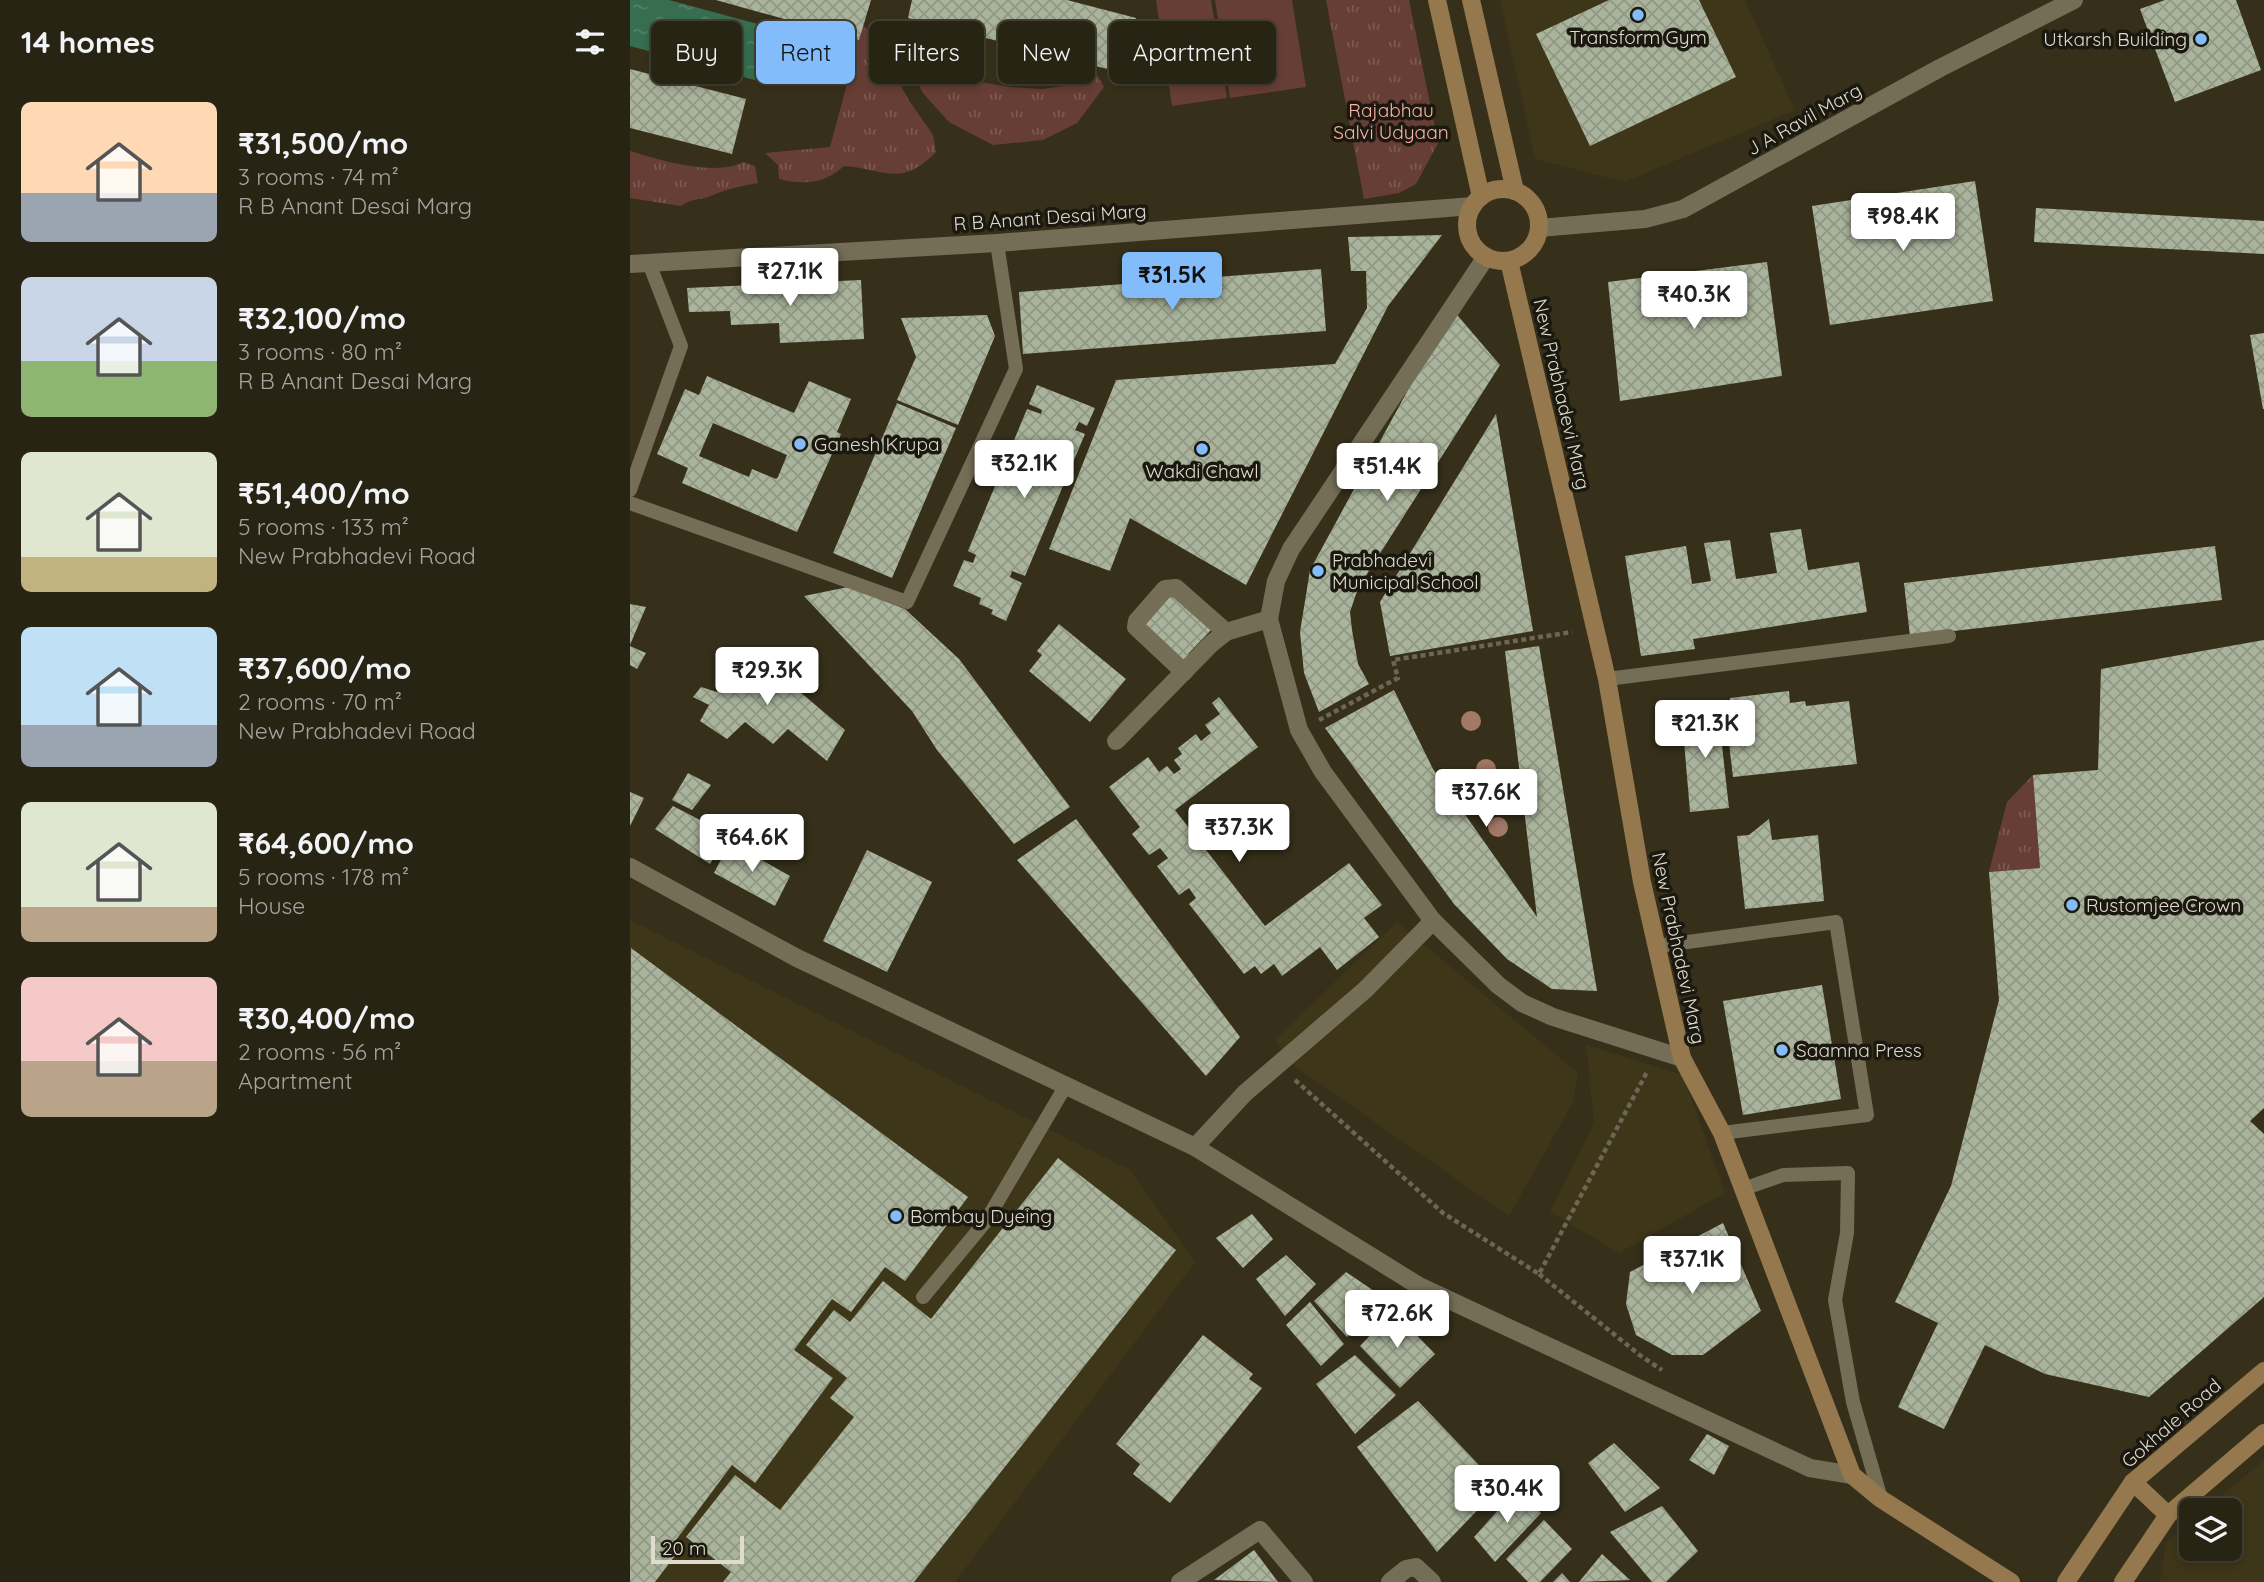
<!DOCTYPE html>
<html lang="en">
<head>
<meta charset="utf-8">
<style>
  :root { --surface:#282414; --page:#343022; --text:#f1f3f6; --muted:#a5a4a0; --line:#444134; --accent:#83bcfb }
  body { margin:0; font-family:Quicksand,sans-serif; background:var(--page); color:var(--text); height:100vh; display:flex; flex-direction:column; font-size:26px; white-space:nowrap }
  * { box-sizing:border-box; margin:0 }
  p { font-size:23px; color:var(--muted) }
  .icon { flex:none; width:38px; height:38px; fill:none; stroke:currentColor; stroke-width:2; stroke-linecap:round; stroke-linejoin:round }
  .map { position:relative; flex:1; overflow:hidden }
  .panel { display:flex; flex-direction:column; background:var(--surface); width:630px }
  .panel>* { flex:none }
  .banner { position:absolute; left:21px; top:21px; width:665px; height:63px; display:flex; gap:14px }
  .fabs { position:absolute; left:1549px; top:1498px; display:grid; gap:14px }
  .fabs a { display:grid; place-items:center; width:63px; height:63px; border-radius:10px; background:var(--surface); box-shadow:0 4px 10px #0003,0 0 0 2px var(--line); font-size:35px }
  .scale { position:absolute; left:21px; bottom:18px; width:93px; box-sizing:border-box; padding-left:7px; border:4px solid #dfdbce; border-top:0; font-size:19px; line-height:24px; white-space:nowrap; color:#dfdbce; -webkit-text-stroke:5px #1b180f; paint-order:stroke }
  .price { position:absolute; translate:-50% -60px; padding:0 16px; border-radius:7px; background:#fff; color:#222; font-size:23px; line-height:46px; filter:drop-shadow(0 2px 4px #0008) }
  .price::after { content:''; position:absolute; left:50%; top:42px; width:21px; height:16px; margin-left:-10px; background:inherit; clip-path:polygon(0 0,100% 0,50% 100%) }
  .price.selected { background:var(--accent); color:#111 }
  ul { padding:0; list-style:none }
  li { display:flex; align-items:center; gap:21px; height:175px; padding:0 21px }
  li span { display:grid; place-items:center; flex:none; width:196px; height:140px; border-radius:10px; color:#555 }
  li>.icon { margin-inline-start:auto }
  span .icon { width:84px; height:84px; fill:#fffc; stroke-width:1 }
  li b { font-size:30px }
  h2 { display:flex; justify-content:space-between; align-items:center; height:84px; padding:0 21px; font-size:30px }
  .tag { padding:0 24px; border-radius:10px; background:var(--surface); box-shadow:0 4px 10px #0003,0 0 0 2px var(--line); font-size:24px; line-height:63px }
  .tag.selected { background:var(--accent); color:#111 }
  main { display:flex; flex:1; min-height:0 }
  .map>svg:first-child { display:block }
  .built { fill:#3e3619 }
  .grass { fill:url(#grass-tufts) }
  .garden { fill:#673e36 }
  .water { fill:url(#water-ripples) }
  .building { fill:url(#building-cross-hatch); fill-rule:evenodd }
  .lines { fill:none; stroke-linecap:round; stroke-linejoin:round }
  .path { stroke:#6c6654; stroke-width:4.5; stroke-dasharray:5 3.5; stroke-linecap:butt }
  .lane { stroke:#756e57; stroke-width:14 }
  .street { stroke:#756e57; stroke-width:18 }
  .secondary { stroke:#95784e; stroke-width:18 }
  .tree { fill:#a27866 }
  .poi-dot { fill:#83bcfb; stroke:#1b180f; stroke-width:2.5 }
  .labels { text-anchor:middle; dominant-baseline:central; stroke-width:7; stroke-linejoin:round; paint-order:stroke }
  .poi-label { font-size:19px; fill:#dfdbce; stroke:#1b180f; text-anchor:start }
  .park-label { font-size:19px; fill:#fab3a4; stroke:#1b180f }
  .street-label { font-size:19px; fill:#dfdbce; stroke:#1b180f }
</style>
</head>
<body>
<main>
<section class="panel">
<h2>14 homes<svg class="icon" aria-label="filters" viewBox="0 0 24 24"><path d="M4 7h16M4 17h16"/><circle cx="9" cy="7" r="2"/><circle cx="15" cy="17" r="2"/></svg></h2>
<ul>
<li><span style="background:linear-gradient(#ffd9b3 65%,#9aa5b1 0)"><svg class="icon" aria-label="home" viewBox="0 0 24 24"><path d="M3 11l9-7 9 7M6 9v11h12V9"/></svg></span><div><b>₹31,500/mo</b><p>3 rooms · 74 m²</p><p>R B Anant Desai Marg</p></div></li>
<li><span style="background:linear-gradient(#c9d6e8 60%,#8fb573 0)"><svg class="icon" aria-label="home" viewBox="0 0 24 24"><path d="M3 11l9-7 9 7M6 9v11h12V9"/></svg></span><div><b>₹32,100/mo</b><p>3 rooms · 80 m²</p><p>R B Anant Desai Marg</p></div></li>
<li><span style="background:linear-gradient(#dfe7d0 75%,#c2b280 0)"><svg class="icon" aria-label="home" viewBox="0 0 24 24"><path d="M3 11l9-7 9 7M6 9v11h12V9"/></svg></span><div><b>₹51,400/mo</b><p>5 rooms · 133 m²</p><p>New Prabhadevi Road</p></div></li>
<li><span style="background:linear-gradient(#bfe0f5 70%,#9aa5b1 0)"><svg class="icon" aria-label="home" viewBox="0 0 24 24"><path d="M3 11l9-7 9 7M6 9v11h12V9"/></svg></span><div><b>₹37,600/mo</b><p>2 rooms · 70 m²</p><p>New Prabhadevi Road</p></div></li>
<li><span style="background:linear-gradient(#dfe7d0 75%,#b9a48a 0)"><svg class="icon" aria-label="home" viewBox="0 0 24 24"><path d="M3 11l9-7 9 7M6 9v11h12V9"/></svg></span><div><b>₹64,600/mo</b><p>5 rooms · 178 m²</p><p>House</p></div></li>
<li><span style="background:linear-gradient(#f6c9c9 60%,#b9a48a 0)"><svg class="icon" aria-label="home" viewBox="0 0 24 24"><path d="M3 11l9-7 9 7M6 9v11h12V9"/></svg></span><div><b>₹30,400/mo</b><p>2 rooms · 56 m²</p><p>Apartment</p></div></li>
</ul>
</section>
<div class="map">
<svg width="1634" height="1582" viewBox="0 0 1634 1582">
  <defs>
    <pattern id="grass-tufts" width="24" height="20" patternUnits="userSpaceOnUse" patternTransform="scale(1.75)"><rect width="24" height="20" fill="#673e36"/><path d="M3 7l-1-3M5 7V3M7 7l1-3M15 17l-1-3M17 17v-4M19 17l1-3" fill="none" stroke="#7c5952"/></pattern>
    <pattern id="water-ripples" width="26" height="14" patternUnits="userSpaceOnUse" patternTransform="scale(1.75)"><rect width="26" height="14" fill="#366e4f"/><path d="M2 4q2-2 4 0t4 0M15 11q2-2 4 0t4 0" fill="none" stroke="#538267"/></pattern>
    <pattern id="building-cross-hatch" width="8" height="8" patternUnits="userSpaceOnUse" patternTransform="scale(1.75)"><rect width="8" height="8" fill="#aab49c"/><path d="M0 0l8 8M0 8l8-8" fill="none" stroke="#909884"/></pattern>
  </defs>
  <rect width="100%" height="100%" fill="#36301b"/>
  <!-- built -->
  <g class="built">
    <polygon points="870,0 1115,0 1165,110 995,182 905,159"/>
    <polygon points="0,920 500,1170 565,1262 325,1582 0,1582"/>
    <polygon points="767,922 948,1073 943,1102 879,1216 663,1065 645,1040"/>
    <polygon points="956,1045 1053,1075 1095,1193 989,1253 920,1212 964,1123"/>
    <polygon points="1634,1460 1634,1582 1530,1582 1536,1543 1561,1522 1561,1549 1600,1549 1600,1510 1575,1510"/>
  </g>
  <!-- grass -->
  <g class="grass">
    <polygon points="696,0 779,0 808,143 786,184 769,193 734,199"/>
    <path d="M 229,21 L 247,41 L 278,99 L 303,135 L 306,152 C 271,188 255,169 214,166 C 194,184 175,185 149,179 L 148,165 L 135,153 L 200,147 L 220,73 L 218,51 Z"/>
    <polygon points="283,71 380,87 412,89 442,85 446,75 458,73 468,76 474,87 447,123 413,140 363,145 319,122 292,92"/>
    <path d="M 0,151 C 29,160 86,177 113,162 L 125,166 L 128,183 C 106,187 98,189 78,197 C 67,200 61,199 51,206 L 0,198 Z"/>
    <polygon points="1403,775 1410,868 1359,872 1377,802"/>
  </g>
  <!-- garden -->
  <g class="garden">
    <polygon points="526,0 581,0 597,98 542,106"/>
    <polygon points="585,0 662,0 676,87 600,98"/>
  </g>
  <!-- water -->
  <polygon class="water" points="0,0 39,0 146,29 132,82 0,46"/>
  <!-- building -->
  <g class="building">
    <polygon points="86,0 241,0 229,40"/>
    <polygon points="282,0 437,0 506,18 493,73 278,18"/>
    <polygon points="979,0 1069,0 1106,77 960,146 906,34"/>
    <polygon points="1535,0 1606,0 1631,70 1545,102 1510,9"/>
    <polygon points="0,69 116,99 102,154 0,128"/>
    <polygon points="1345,181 1363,301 1200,325 1182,206"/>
    <polygon points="1406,208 1634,221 1634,254 1404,242"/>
    <polygon points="812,235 758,306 616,585 500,518 480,571 419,549 486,380 705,364 737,308 736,271 721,271 718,237"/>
    <polygon points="1137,262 1152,376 990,401 978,282"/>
    <polygon points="691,269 696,331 393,354 389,292"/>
    <polygon points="231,280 234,339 150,343 149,323 101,325 100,311 59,312 57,288"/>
    <polygon points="822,309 870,365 728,588 720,612 722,630 728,664 739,684 689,712 674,673 670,632 680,570"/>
    <polygon points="357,315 365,336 328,425 267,400 286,357 271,318"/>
    <polygon points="1634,333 1634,409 1633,409 1620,335"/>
    <path d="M 77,376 L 164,413 L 179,381 L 221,399 L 207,432 L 211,434 L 167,532 L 52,483 L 58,468 L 27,454 L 55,389 L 69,395 ZM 83,423 L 157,455 L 148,477 L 146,479 L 122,469 L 119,477 L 69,456 Z"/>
    <polygon points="407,385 465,408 457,426 449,422 445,430 455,434 395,576 382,571 380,577 392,583 376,621 361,614 363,610 349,604 351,598 323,586 334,560 343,563 346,555 338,551 397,409 411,414 412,410 399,404"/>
    <polygon points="267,403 326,428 262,578 203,553"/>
    <polygon points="866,414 903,631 760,656 750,602"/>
    <polygon points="1171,529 1178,570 1229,562 1237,612 1063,639 1065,649 1011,656 995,556 1056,546 1062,584 1081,581 1074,543 1100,540 1106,579 1147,573 1140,533"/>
    <polygon points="1585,546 1592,600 1280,636 1274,583"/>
    <polygon points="218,587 275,609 329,659 440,807 384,844 307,750 282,711 174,596"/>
    <polygon points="543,593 582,629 558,654 560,657 552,665 511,626"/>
    <polygon points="0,604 16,607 0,645"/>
    <polygon points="429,624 496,679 460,722 399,671 412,655 407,651"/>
    <polygon points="1634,640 1634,1108 1620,1121 1634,1134 1634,1297 1519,1397 1415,1374 1355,1345 1314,1429 1268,1407 1308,1323 1265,1302 1321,1186 1369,1000 1359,872 1410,868 1403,775 1468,770 1471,669"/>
    <polygon points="0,646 16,653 7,669 0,665"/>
    <polygon points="909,646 967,991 922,989 877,959 824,904 695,728 764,690 803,769 907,917 875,651"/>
    <polygon points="117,647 215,730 197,761 158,729 143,744 115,722 97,739 70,721 79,705 63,697 71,687 87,692"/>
    <polygon points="1159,691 1160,703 1175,701 1176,706 1219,701 1227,764 1103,777 1098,735 1104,735 1100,698"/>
    <polygon points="589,697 628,747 545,810 635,926 719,863 752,905 734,918 749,937 707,970 690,947 652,976 644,964 631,974 625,966 614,974 559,904 566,898 559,888 549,895 527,866 538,858 530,848 519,855 502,834 510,827 479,787 518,757 529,772 537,766 544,774 551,769 544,760 552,754 548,748 566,734 571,741 581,733 575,725 590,714 582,703"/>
    <polygon points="1087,701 1099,808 1060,812 1052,717"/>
    <polygon points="58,773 81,785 62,810 42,800"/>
    <polygon points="0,792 14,798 0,826"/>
    <polygon points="43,806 97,834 80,864 25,829"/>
    <polygon points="446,819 610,1037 576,1076 387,860"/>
    <polygon points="1139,819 1142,840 1188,835 1194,901 1115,909 1107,836 1119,835"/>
    <polygon points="100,842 160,876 145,906 84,873"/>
    <polygon points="237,850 302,882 257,972 193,941"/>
    <polygon points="1,948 338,1197 275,1281 255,1267 221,1312 202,1299 164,1350 203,1378 125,1483 102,1465 40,1548 47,1553 25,1582 0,1582"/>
    <polygon points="1192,985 1211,1099 1113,1115 1093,1001"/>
    <polygon points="428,1158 546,1250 284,1582 93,1582 101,1572 56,1537 105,1475 150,1510 224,1417 200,1398 217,1378 176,1345 204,1310 220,1322 253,1281 301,1319"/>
    <polygon points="622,1214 643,1239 613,1268 586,1238"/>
    <polygon points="1093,1223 1131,1311 1073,1355 1042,1355 1006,1335 996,1304 1000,1272"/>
    <polygon points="656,1255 686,1284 655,1316 626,1279"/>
    <polygon points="716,1272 756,1299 717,1337 684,1301"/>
    <polygon points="680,1302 714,1344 691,1366 656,1325"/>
    <polygon points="763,1311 805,1354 770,1388 730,1346"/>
    <polygon points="573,1335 623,1374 619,1379 632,1388 540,1503 503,1474 510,1464 486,1444"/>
    <polygon points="725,1355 766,1395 725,1434 686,1384"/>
    <polygon points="788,1401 870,1487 807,1552 727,1447"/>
    <polygon points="1077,1434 1099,1446 1084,1475 1059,1460"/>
    <polygon points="984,1443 1030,1488 995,1512 958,1463"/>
    <polygon points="888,1488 911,1513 865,1562 844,1537"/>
    <polygon points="1032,1506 1068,1551 1036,1582 1022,1582 980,1532"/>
    <polygon points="914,1520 942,1549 910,1582 898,1582 876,1559"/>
    <polygon points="624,1550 648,1582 584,1580"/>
    <polygon points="972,1554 1000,1580 949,1582"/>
    <polygon points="932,1573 940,1582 923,1582"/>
  </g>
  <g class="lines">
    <!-- path -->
    <g class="path">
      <polyline points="689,720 768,678 763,660 942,632"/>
      <polyline points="665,1080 813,1213 909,1274 1017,1072"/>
      <polyline points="909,1274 1011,1356 1032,1370"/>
    </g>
    <!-- lane -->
    <g class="lane">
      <polyline points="0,490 51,346 19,263"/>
      <polyline points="0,503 277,602 386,369 367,243"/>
      <polyline points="977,679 1319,636"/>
      <polyline points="1028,946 1206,922 1237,1115 1092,1133"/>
      <polyline points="1113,1189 1153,1175 1218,1173 1217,1233 1205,1300 1223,1402 1251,1499"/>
      <polyline points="293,1297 356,1221 435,1087"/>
    </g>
    <!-- street -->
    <g class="street">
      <polyline points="909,228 1015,219 1053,209 1310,68 1444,0"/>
      <polyline points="856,257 661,549 646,581 639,619 669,730 693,772 803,921 868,985 892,1003 923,1017 1052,1058"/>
      <polyline points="0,264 367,243 843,206"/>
      <polyline points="554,672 506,627 507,621 535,589 546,588 596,632"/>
      <polyline points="486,741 581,644 596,632 639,619"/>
      <polyline points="0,867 167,958 565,1147 789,1286 1180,1468 1222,1475"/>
      <polyline points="565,1147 615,1093 735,990 803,921"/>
      <polyline points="550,1582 630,1530 674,1582"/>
      <polyline points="760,1582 776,1569 786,1567 802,1582"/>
    </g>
    <!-- secondary -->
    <g class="secondary">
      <polyline points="807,0 851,197"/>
      <polyline points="841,0 885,191"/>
      <circle cx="873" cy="225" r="36"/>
      <polyline points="879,261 977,679 1012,882 1052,1058 1092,1133 1222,1475 1251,1499 1381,1582"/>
      <polyline points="1503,1482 1538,1515"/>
      <polyline points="1436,1582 1503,1482 1634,1371"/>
      <polyline points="1493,1582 1538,1515 1634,1433"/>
    </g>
  </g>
  <!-- trees -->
  <g class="tree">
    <circle cx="841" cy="721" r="10"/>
    <circle cx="856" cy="769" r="10"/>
    <circle cx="868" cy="827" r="10"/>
  </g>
  <!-- markers -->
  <g class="poi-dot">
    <circle cx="1008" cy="15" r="7"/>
    <circle cx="1571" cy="39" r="7"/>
    <circle cx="170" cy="444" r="7"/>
    <circle cx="572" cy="449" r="7"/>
    <circle cx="688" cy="571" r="7"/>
    <circle cx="1442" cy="905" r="7"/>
    <circle cx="1152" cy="1050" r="7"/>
    <circle cx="266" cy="1216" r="7"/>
  </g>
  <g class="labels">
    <!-- poi labels -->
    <g class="poi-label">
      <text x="1008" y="37" text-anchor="middle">Transform Gym</text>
      <text x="1557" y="39" text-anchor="end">Utkarsh Building</text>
      <text x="184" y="444">Ganesh Krupa</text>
      <text x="572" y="471" text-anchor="middle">Wakdi Chawl</text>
      <text x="702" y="560">Prabhadevi<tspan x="702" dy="22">Municipal School</tspan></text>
      <text x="1456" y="905">Rustomjee Crown</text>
      <text x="1166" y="1050">Saamna Press</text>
      <text x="280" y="1216">Bombay Dyeing</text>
    </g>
    <!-- park labels -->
    <g class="park-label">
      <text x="761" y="110">Rajabhau<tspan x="761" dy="22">Salvi Udyaan</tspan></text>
    </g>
    <!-- street labels -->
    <g class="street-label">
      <text transform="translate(1174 119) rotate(-29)">J A Ravil Marg</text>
      <text transform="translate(420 217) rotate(-4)">R B Anant Desai Marg</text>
      <text transform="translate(932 394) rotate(77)">New Prabhadevi Marg</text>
      <text transform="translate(1049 948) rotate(78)">New Prabhadevi Marg</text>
      <text transform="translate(1541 1423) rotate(-41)">Gokhale Road</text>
    </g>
  </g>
</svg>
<div class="fabs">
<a><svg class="icon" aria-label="layers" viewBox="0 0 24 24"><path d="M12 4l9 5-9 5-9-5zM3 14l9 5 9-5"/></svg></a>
</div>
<div class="scale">20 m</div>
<b class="price" style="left:1273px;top:253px">₹98.4K</b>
<b class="price" style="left:160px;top:308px">₹27.1K</b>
<b class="price selected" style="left:542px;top:312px">₹31.5K</b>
<b class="price" style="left:1064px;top:331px">₹40.3K</b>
<b class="price" style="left:394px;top:500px">₹32.1K</b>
<b class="price" style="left:757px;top:503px">₹51.4K</b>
<b class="price" style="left:137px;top:707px">₹29.3K</b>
<b class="price" style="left:1075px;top:760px">₹21.3K</b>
<b class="price" style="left:856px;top:829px">₹37.6K</b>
<b class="price" style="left:609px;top:864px">₹37.3K</b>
<b class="price" style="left:122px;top:874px">₹64.6K</b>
<b class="price" style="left:1062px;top:1296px">₹37.1K</b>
<b class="price" style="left:767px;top:1350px">₹72.6K</b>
<b class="price" style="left:877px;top:1525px">₹30.4K</b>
<div class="banner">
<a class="tag">Buy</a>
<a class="tag selected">Rent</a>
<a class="tag">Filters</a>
<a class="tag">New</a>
<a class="tag">Apartment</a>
</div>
</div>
</main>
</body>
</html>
